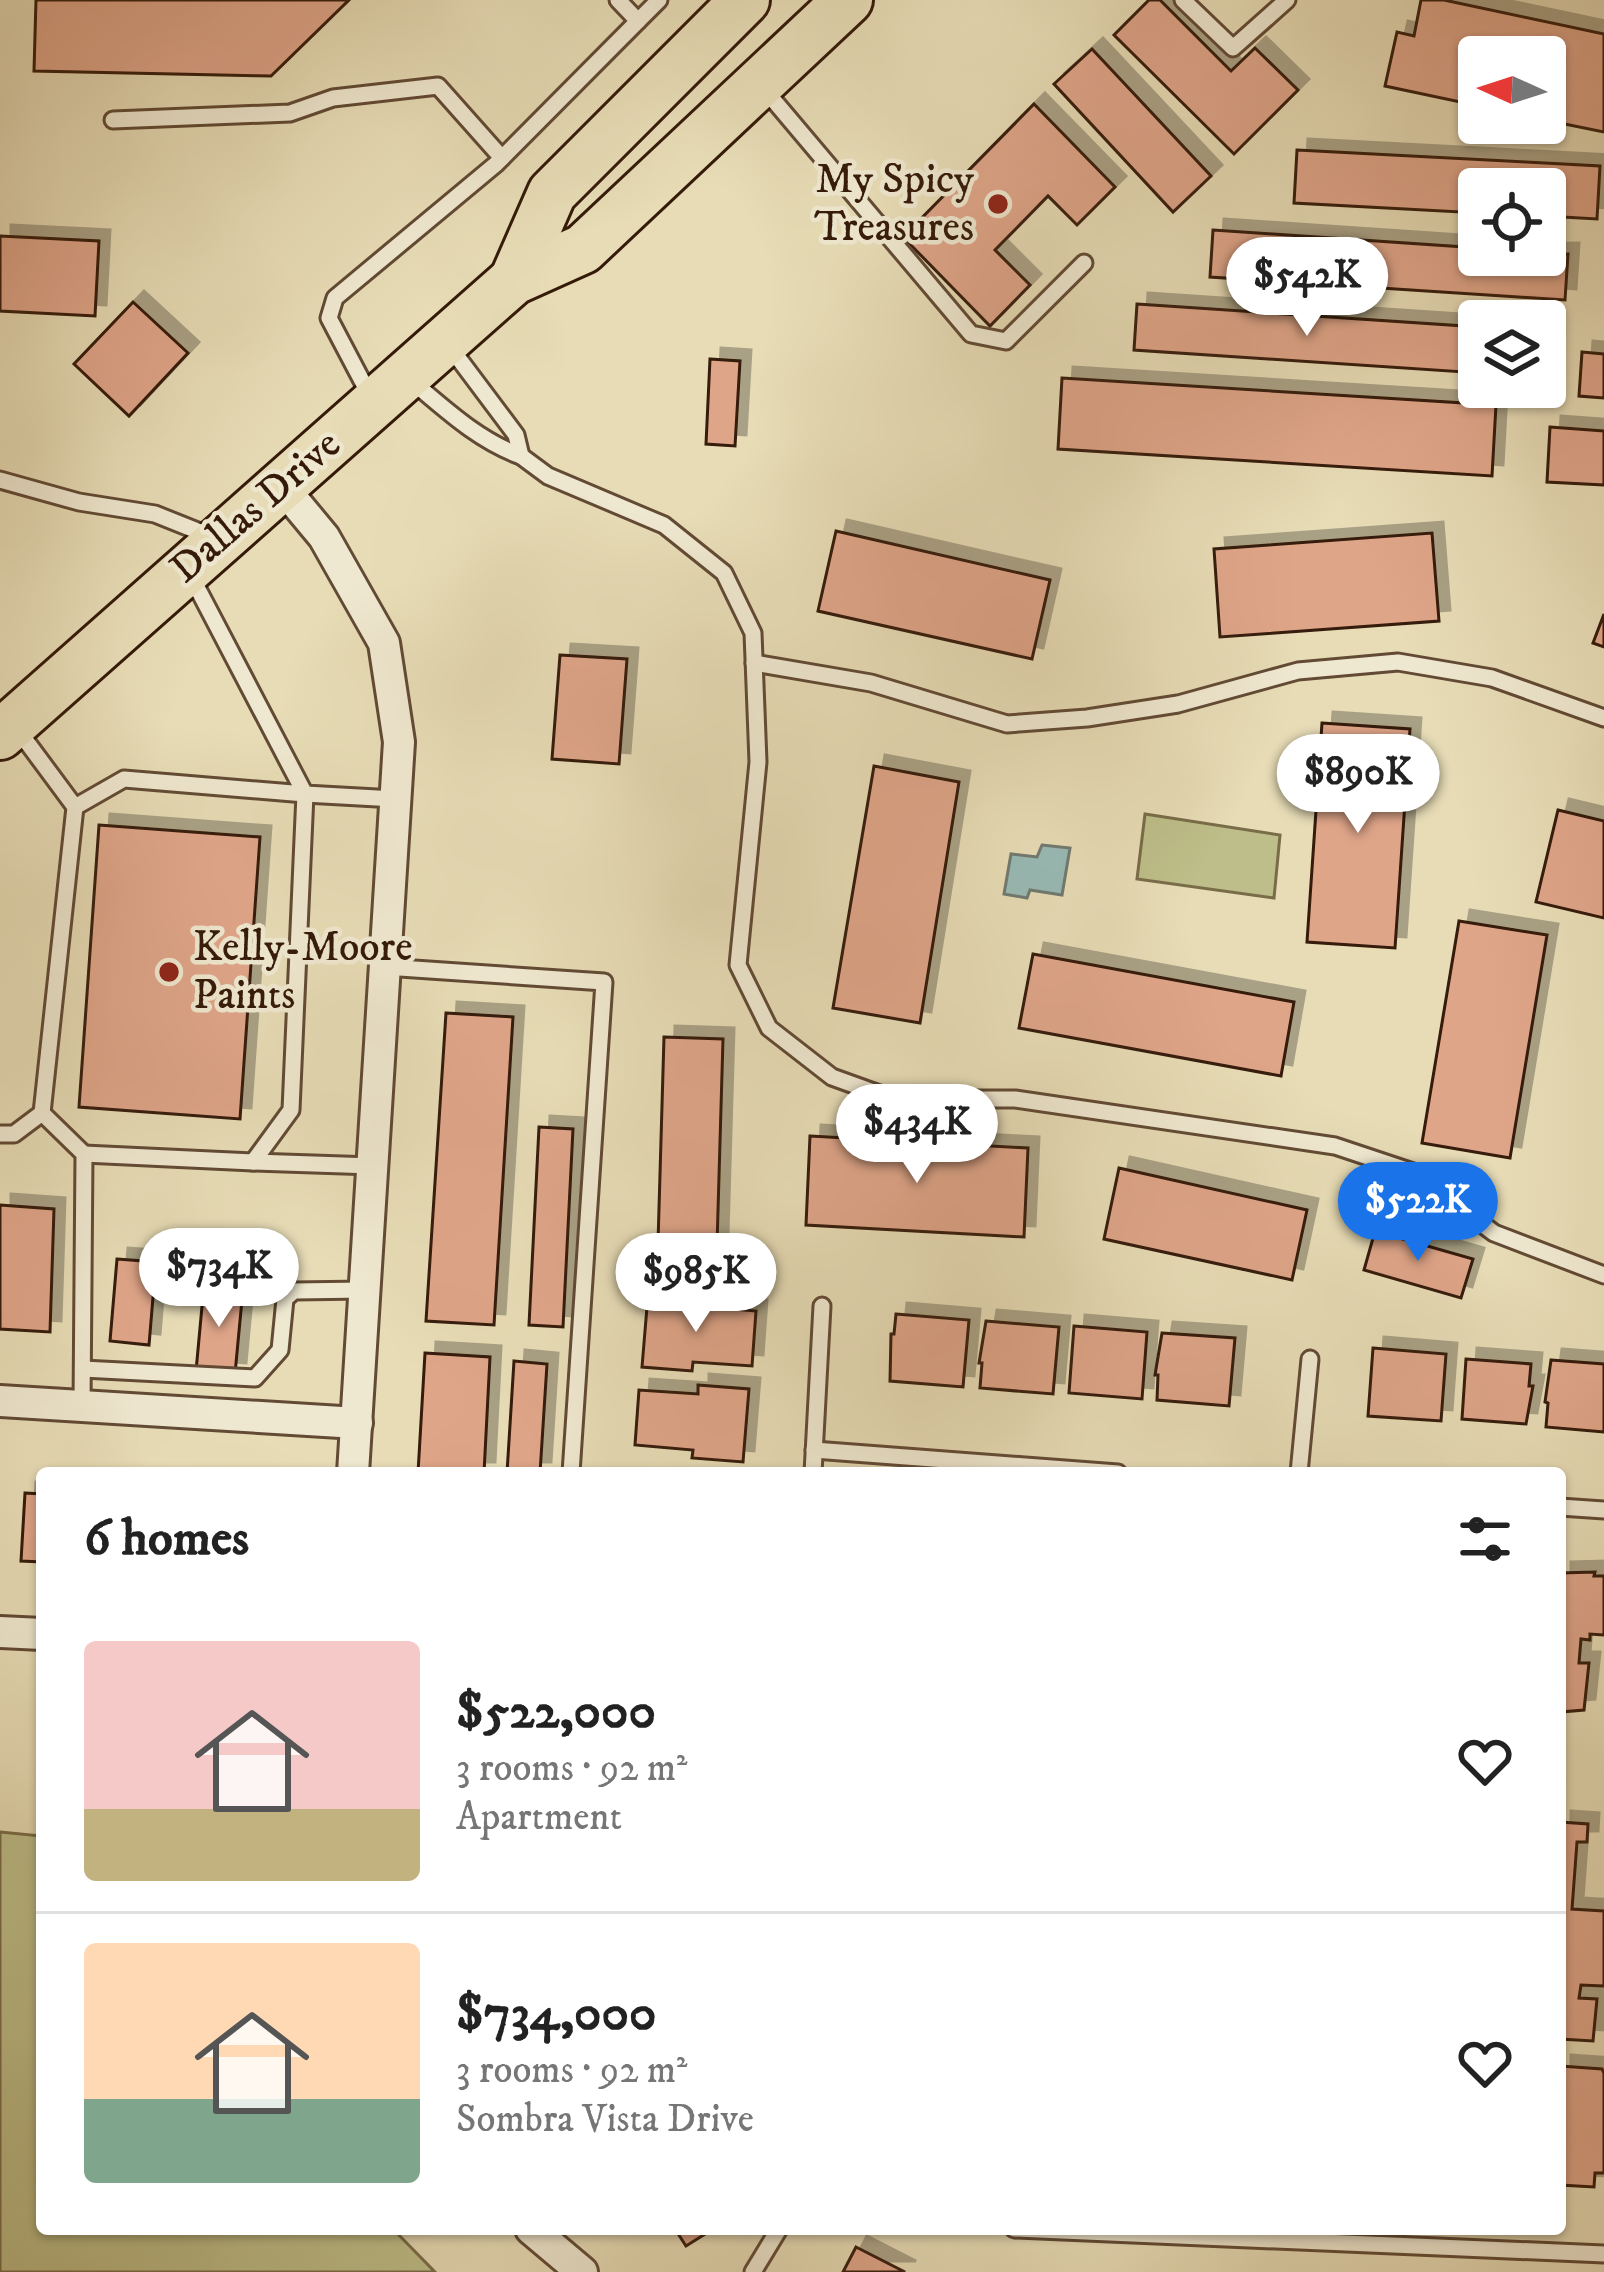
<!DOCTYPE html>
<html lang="en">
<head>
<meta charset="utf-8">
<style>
  :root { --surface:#fff; --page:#f2f2f2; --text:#222; --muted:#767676; --line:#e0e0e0; --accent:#1a73e8 }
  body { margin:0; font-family:"IM FELL DW Pica",serif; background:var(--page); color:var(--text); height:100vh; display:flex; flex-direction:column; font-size:45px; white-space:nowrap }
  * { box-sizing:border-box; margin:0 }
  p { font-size:39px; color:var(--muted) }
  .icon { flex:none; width:66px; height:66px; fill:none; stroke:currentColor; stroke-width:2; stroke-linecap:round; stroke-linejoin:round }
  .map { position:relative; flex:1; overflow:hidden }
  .side { position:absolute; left:36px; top:1467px; width:1530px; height:768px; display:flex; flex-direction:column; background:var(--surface); border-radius:12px; box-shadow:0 3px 9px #0004 }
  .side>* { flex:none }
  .needle { width:78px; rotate:273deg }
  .fabs { position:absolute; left:1458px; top:36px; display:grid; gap:24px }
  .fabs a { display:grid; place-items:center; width:108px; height:108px; border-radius:12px; background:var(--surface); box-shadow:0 3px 9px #0004; font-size:60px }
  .price { position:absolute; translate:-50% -102px; padding:0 27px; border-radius:42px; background:#fff; color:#222; font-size:39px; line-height:78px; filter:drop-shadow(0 3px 6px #0008) }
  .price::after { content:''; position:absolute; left:50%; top:72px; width:36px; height:27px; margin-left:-18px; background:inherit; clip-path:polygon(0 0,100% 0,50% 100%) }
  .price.on { background:var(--accent); color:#fff }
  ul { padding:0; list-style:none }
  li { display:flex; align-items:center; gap:36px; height:300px; padding:0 48px }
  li+li { border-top:3px solid var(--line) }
  li span { display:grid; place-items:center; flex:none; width:336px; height:240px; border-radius:12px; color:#555 }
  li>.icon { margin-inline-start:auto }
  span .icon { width:144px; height:144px; fill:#fffc; stroke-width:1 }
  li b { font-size:51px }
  h2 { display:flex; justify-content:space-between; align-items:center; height:144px; padding:0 48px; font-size:51px }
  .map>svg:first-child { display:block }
  .green { fill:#bdbe89; stroke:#796c49; stroke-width:3 }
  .water { fill:#98bab5; stroke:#707a70; stroke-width:3 }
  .building { fill:#dfa589; stroke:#351a09; stroke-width:3; filter:url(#shadow) }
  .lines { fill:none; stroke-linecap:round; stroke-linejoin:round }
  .lane-casing { stroke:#624a34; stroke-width:21 }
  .street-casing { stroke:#624a34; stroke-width:36 }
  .primary-casing { stroke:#351a09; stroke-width:54 }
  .lane { stroke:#efe8d0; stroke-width:15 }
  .street { stroke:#efe8d0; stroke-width:30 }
  .primary { stroke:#e7dcb6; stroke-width:48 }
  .poi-dot { fill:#8f2418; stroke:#efe8d0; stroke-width:4.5 }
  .labels { text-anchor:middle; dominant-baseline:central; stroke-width:9; stroke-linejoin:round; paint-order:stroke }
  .poi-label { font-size:42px; fill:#351a09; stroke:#efe8d0; text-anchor:end }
  .street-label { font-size:42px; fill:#351a09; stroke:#efe8d0 }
</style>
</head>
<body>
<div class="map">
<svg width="1604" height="2272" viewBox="0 0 1604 2272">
  <defs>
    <filter id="shadow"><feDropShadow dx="11" dy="-11" stdDeviation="0" flood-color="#0004"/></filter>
  </defs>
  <rect width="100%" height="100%" fill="#e7dcb6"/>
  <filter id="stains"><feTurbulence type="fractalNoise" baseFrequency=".00167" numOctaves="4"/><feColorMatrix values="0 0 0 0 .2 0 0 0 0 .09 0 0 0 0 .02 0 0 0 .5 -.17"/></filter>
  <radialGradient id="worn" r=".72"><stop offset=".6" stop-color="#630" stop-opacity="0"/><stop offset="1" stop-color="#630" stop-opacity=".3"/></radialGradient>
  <!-- green -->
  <g class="green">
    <polygon points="1145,814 1280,835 1274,898 1137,879"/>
    <polygon points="0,1832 42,1836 42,2229 393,2229 435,2272 0,2272"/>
  </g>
  <!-- water -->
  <polygon class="water" points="1042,845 1070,848 1062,895 1030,890 1027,898 1004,894 1011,854 1037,857"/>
  <!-- building -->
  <g class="building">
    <polygon points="36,0 349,0 271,76 34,71"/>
    <polygon points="1149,0 1160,0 1231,71 1255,48 1298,90 1234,154 1114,35"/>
    <polygon points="1421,0 1444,0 1604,34 1604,132 1545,120 1545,57 1479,57 1479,106 1385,86 1397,32 1414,36"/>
    <polygon points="1092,49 1211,176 1173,212 1054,84"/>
    <polygon points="1034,104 1115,187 1077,225 1048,196 995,250 1030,285 990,326 903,237"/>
    <polygon points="1297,150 1600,166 1597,219 1545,216 1545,189 1479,189 1479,213 1294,203"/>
    <polygon points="1213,230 1479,248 1479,255 1568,254 1565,300 1210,277"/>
    <polygon points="0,236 99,241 95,316 0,311"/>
    <polygon points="133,302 188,353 129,416 74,364"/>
    <polygon points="1137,304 1479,327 1479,373 1134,350"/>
    <polygon points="1582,352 1604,354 1604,398 1579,396"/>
    <polygon points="710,359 740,361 735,446 706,444"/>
    <polygon points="1062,378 1496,405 1492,476 1058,449"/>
    <polygon points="1550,427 1604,431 1604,485 1547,482"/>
    <polygon points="836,531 1050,580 1032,659 818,611"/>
    <polygon points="1432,533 1439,621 1220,637 1214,549"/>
    <polygon points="1604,614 1604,647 1593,643"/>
    <polygon points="560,655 627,659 619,764 552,759"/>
    <polygon points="1322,723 1410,729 1395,948 1307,942"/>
    <polygon points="874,766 959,782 920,1023 833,1008"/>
    <polygon points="1558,810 1604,821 1604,918 1536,902"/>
    <polygon points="99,825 260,837 240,1119 79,1107"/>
    <polygon points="1459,921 1547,935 1510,1158 1422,1143"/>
    <polygon points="1033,954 1294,1002 1281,1076 1019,1028"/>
    <polygon points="446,1013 513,1017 494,1325 426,1321"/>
    <polygon points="664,1037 723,1039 717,1245 658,1243"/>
    <polygon points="539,1127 573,1129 563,1327 529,1325"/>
    <polygon points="810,1136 1028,1148 1024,1237 806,1225"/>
    <polygon points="1119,1168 1307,1210 1292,1280 1104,1239"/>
    <polygon points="0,1205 54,1209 50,1332 0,1329"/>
    <polygon points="1375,1231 1473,1259 1461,1298 1364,1270"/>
    <polygon points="117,1259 156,1262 149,1345 110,1341"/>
    <polygon points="204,1285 243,1289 235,1374 196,1371"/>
    <polygon points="648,1295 698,1299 697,1306 756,1311 752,1366 693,1362 692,1371 642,1367"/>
    <polygon points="896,1314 969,1320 963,1387 890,1381 891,1334 894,1334"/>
    <polygon points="986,1321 1059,1327 1053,1394 980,1388 982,1363 979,1363"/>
    <polygon points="1074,1326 1147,1332 1142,1399 1069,1393"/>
    <polygon points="1162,1333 1235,1338 1229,1406 1157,1400 1158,1375 1155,1375"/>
    <polygon points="1373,1348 1446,1354 1441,1421 1368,1416"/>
    <polygon points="425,1353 490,1357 484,1473 418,1473"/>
    <polygon points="1466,1359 1531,1364 1529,1386 1533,1386 1526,1424 1462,1419"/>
    <polygon points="1551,1360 1604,1364 1604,1432 1546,1427 1548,1403 1545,1402"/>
    <polygon points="514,1361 547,1364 540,1473 507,1473"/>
    <polygon points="698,1385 749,1389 743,1462 692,1458 693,1450 635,1445 639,1390 698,1394"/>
    <polygon points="25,1493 42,1494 42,1562 21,1561"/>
    <polygon points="1595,1572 1594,1576 1604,1576 1604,1635 1590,1634 1590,1640 1581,1639 1579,1663 1589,1663 1584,1710 1560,1712 1560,1573"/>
    <polygon points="1560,1822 1588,1824 1587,1842 1577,1842 1572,1909 1604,1911 1604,1986 1581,1985 1579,1998 1597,1999 1593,2041 1560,2039"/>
    <polygon points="1560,2066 1602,2069 1604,2073 1604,2173 1595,2173 1594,2187 1560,2185"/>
    <polygon points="675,2229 709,2229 710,2231 686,2246"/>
    <polygon points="856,2247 905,2272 843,2272"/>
  </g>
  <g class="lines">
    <defs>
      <g id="lane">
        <polyline points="1183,0 1233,48 1287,0"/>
        <polyline points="638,21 659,0"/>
        <polyline points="765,90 971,334 1006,341 1084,263"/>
        <polyline points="113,120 290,113 333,98 438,86 502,158"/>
        <path d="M 408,378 C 444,408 477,440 521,456 L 516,435 L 450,347"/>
        <polyline points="370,396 329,318 335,298 496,164 638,21 618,0"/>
        <polyline points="521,456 548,476 664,525 724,573 753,633 758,762 738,965 769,1028 832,1077 893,1099 1015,1099 1335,1146 1413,1172 1494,1233 1604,1275"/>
        <polyline points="0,480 79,502 155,514 210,536"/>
        <polyline points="190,574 305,794 395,799"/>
        <polyline points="754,663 871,683 1007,724 1087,718 1178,704 1298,671 1398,662 1492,678 1604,718"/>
        <polyline points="15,726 75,807 42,1113 84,1154 82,1405"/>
        <polyline points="75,807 124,779 305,794 291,1110 253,1162 84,1154"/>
        <polyline points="385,967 604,982 571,1473"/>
        <polyline points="0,1134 14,1134 42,1113"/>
        <polyline points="253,1162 373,1166"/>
        <polyline points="83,1369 255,1378 280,1350 285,1299 294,1291 365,1290"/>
        <polyline points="814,1450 1118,1473"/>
        <polyline points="813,1473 822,1306"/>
        <polyline points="1299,1473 1310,1359"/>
        <polyline points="1560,1507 1604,1510"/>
        <polyline points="1014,2229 1604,2254"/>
        <polyline points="753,2272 779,2229"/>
      </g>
      <g id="street">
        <polyline points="280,484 324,537 384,643 399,742 353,1473"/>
        <polyline points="0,1401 357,1423"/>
        <polyline points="0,1632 42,1634"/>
        <polyline points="531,2229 582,2272"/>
      </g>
      <g id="primary">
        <polyline points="514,280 552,193 745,0"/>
        <polyline points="0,735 514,280 583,249 848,0"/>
      </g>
    </defs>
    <!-- lane casing -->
    <use href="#lane" class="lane-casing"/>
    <!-- street casing -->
    <use href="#street" class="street-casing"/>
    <!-- primary casing -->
    <use href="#primary" class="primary-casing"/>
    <!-- lane -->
    <use href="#lane" class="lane"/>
    <!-- street -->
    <use href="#street" class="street"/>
    <!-- primary -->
    <use href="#primary" class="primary"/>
  </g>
  <!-- markers -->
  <g class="poi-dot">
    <circle cx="998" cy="204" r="12"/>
    <circle cx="169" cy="972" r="12"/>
  </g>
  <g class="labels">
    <!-- poi labels -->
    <g class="poi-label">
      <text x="974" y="180">My Spicy<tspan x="974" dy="48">Treasures</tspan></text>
      <text x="193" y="948" text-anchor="start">Kelly-Moore<tspan x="193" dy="48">Paints</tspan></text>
    </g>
    <!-- street labels -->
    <g class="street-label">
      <text transform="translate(256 507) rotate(-41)">Dallas Drive</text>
    </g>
  </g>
  <rect width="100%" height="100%" filter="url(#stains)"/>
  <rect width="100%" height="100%" fill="url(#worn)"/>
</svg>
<div class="fabs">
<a><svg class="needle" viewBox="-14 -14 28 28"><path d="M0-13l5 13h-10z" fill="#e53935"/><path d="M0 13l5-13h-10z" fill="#767676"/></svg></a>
<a><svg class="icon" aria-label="locate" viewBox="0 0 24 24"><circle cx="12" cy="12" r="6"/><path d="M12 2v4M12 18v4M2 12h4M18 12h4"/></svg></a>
<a><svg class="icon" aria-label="layers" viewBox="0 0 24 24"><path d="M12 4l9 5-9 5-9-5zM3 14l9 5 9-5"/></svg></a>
</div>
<b class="price" style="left:1307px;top:339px">$542K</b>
<b class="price" style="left:1358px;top:836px">$890K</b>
<b class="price" style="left:917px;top:1186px">$434K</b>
<b class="price on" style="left:1418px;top:1264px">$522K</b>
<b class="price" style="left:219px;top:1330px">$734K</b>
<b class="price" style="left:696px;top:1335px">$985K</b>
<section class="side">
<h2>6 homes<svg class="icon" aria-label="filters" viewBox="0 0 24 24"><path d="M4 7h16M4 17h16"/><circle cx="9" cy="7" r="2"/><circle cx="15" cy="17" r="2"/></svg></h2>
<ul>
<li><span style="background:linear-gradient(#f6c9c9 70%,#c2b280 0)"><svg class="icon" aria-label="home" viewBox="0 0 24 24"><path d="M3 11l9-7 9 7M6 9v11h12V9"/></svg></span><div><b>$522,000</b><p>3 rooms · 92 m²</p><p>Apartment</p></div><svg class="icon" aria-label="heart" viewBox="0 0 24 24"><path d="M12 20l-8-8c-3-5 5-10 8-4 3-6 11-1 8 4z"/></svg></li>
<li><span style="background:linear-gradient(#ffd9b3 65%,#7fa58c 0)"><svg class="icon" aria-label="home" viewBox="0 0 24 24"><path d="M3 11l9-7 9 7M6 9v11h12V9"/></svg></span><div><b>$734,000</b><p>3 rooms · 92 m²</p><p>Sombra Vista Drive</p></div><svg class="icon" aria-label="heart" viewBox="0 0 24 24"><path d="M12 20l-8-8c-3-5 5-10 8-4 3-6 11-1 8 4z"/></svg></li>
</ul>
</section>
</div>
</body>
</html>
